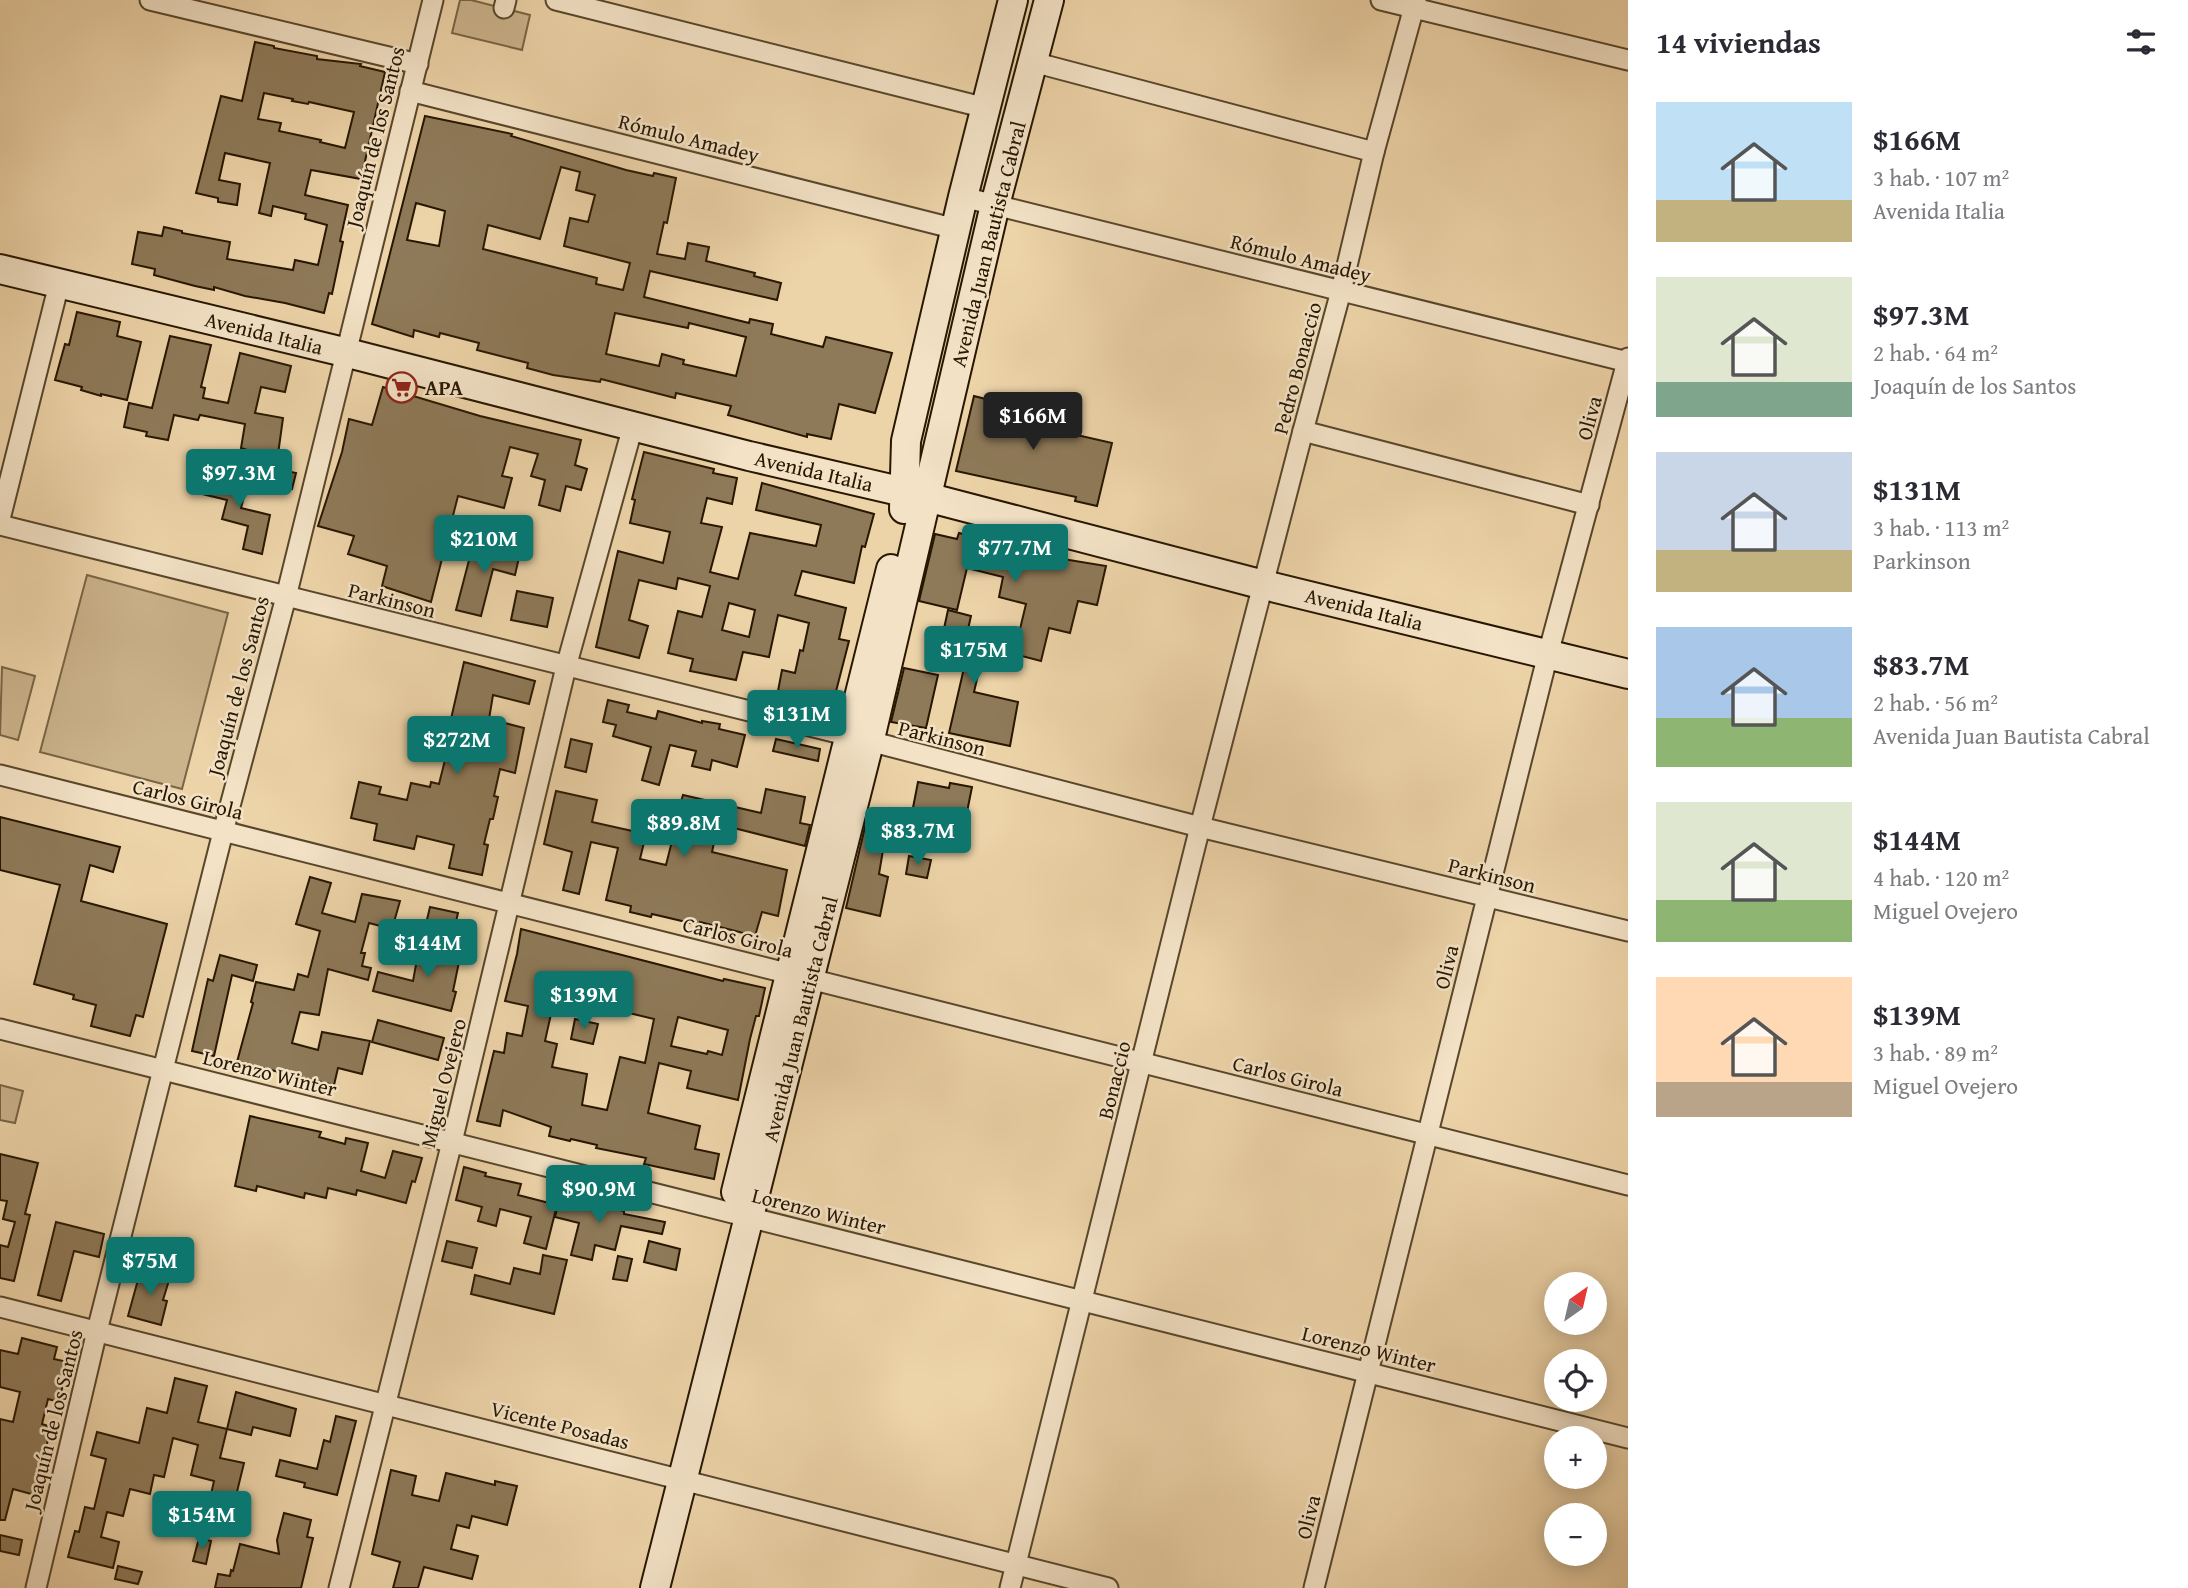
<!DOCTYPE html>
<html lang="es">
<head>
<meta charset="utf-8">
<style>
  :root { --surface:#fff; --page:#f7f7f7; --text:#2b2b33; --muted:#7c7c81; --accent:#0f766e }
  body { margin:0; font-family:"Gentium Book Plus",serif; background:var(--page); color:var(--text); height:100vh; display:flex; flex-direction:column; font-size:26px; white-space:nowrap }
  * { box-sizing:border-box; margin:0 }
  p { font-size:23px; color:var(--muted) }
  .icon { flex:none; width:38px; height:38px; fill:none; stroke:currentColor; stroke-width:2; stroke-linecap:round; stroke-linejoin:round }
  .map { position:relative; flex:1; overflow:hidden }
  .panel { display:flex; flex-direction:column; background:var(--surface); width:560px }
  .panel>* { flex:none }
  .needle { width:46px; rotate:34deg }
  .controls { position:absolute; left:1544px; top:1272px; display:grid; gap:14px }
  .controls a { display:grid; place-items:center; width:63px; height:63px; border-radius:50%; background:var(--surface); box-shadow:0 4px 18px #0003; font-size:35px }
  .price { position:absolute; translate:-50% -60px; padding:0 16px; border-radius:7px; background:var(--accent); color:#fff; font-size:23px; line-height:46px; filter:drop-shadow(0 2px 4px #0008) }
  .price::after { content:''; position:absolute; left:50%; top:42px; width:21px; height:16px; margin-left:-10px; background:inherit; clip-path:polygon(0 0,100% 0,50% 100%) }
  .price.active { background:#222; color:#fff }
  ul { padding:0; list-style:none }
  li { display:flex; align-items:center; gap:21px; height:175px; padding:0 28px }
  li span { display:grid; place-items:center; flex:none; width:196px; height:140px; border-radius:0px; color:#555 }
  li>.icon { margin-inline-start:auto }
  span .icon { width:84px; height:84px; fill:#fffc; stroke-width:1 }
  li b { font-size:30px }
  h2 { display:flex; justify-content:space-between; align-items:center; height:84px; padding:0 28px; font-size:30px }
  main { display:flex; flex:1; min-height:0 }
  .map>svg:first-child { display:block }
  .green { fill:#cbb38c; stroke:#796546; stroke-width:2 }
  .building { fill:#8e7958; stroke:#271701; stroke-width:2; fill-rule:evenodd }
  .lines { fill:none; stroke-linecap:round; stroke-linejoin:round }
  .street-casing { stroke:#58462b; stroke-width:23 }
  .secondary-casing { stroke:#271701; stroke-width:32 }
  .street { stroke:#f3e2c6; stroke-width:19 }
  .secondary { stroke:#f3e2c6; stroke-width:28 }
  .labels { text-anchor:middle; dominant-baseline:central; stroke-width:5; stroke-linejoin:round; paint-order:stroke }
  .street-label { font-size:21px; fill:#271701; stroke:#f3e2c6 }
  .poi-label { font-size:21px; font-weight:bold; fill:#271701; stroke:#f3e2c6; text-anchor:start }
</style>
</head>
<body>
<main>
<div class="map">
<svg width="1628" height="1588" viewBox="0 0 1628 1588">
  <rect width="100%" height="100%" fill="#edd3a8"/>
  <filter id="stains"><feTurbulence type="fractalNoise" baseFrequency=".00286" numOctaves="4"/><feColorMatrix values="0 0 0 0 .2 0 0 0 0 .09 0 0 0 0 .02 0 0 0 .5 -.17"/></filter>
  <radialGradient id="worn" r=".72"><stop offset=".6" stop-color="#630" stop-opacity="0"/><stop offset="1" stop-color="#630" stop-opacity=".3"/></radialGradient>
  <!-- green -->
  <g class="green">
    <polygon points="460,0 471,0 530,15 522,50 452,33"/>
    <polygon points="87,575 228,613 182,789 40,752"/>
    <polygon points="2,667 35,676 18,740 0,735"/>
    <polygon points="0,1085 23,1091 15,1123 0,1120"/>
  </g>
  <!-- building -->
  <g class="building">
    <path d="M 255,42 L 274,46 L 274,48 L 317,56 L 317,59 L 361,64 L 360,66 L 385,72 L 361,179 L 311,170 L 305,195 L 348,205 L 340,241 L 343,242 L 332,294 L 329,293 L 324,313 L 285,303 L 245,296 L 214,287 L 214,290 L 195,286 L 154,275 L 155,269 L 132,264 L 138,232 L 162,236 L 164,227 L 182,231 L 182,233 L 230,242 L 227,259 L 293,270 L 295,260 L 318,265 L 327,225 L 305,219 L 306,214 L 273,206 L 271,216 L 259,213 L 270,163 L 225,153 L 219,180 L 240,184 L 237,205 L 218,202 L 218,198 L 196,193 L 221,96 L 242,101 ZM 264,93 L 293,99 L 292,101 L 308,104 L 309,102 L 354,112 L 345,148 L 320,142 L 321,140 L 279,131 L 281,123 L 258,119 Z"/>
    <path d="M 425,116 L 512,134 L 511,136 L 626,170 L 653,176 L 654,173 L 676,178 L 667,223 L 664,222 L 657,254 L 685,259 L 688,243 L 709,247 L 706,261 L 755,273 L 754,276 L 781,283 L 777,300 L 650,271 L 644,297 L 749,323 L 750,319 L 773,324 L 771,334 L 823,347 L 826,337 L 892,353 L 875,413 L 839,404 L 831,439 L 807,434 L 807,437 L 728,415 L 731,406 L 676,393 L 675,398 L 601,379 L 600,382 L 553,375 L 527,368 L 528,363 L 477,350 L 479,343 L 440,333 L 439,337 L 414,330 L 413,337 L 372,324 ZM 561,167 L 580,172 L 576,190 L 595,195 L 588,222 L 570,218 L 564,246 L 630,263 L 623,290 L 596,284 L 597,278 L 483,249 L 488,225 L 540,239 ZM 416,203 L 445,211 L 439,246 L 407,240 ZM 615,313 L 688,328 L 689,323 L 746,337 L 736,376 L 683,364 L 684,360 L 662,354 L 659,366 L 606,354 Z"/>
    <polygon points="77,312 120,322 117,336 141,342 127,400 101,394 101,396 81,390 82,387 55,380 65,344 69,345"/>
    <polygon points="170,336 211,345 201,387 205,388 203,398 228,403 240,353 291,366 285,392 261,387 255,413 283,418 276,469 296,473 292,489 241,479 247,450 241,448 245,424 200,415 198,420 174,415 168,440 146,436 147,432 124,427 129,403 152,408"/>
    <polygon points="383,387 480,416 581,440 575,465 587,469 581,490 566,486 560,511 539,505 545,480 531,476 538,454 510,447 502,476 512,478 504,508 458,496 431,602 382,586 387,566 348,554 354,536 318,526 342,452 349,419 372,425"/>
    <polygon points="974,396 997,402 995,407 1023,413 1023,410 1070,421 1068,433 1112,443 1097,506 1075,501 1076,497 956,471"/>
    <path d="M 644,452 L 714,469 L 713,473 L 737,478 L 732,504 L 707,498 L 701,523 L 722,527 L 710,572 L 738,579 L 750,533 L 816,546 L 821,525 L 756,510 L 762,483 L 874,514 L 865,547 L 862,546 L 854,583 L 802,571 L 795,595 L 846,608 L 839,639 L 849,641 L 833,703 L 778,691 L 782,670 L 795,673 L 800,650 L 803,651 L 809,623 L 778,615 L 769,657 L 743,652 L 736,680 L 690,671 L 693,659 L 668,653 L 678,611 L 702,617 L 710,586 L 678,578 L 676,589 L 639,580 L 629,620 L 648,626 L 639,658 L 596,647 L 618,551 L 663,563 L 670,532 L 630,523 L 635,500 L 632,499 ZM 729,603 L 755,610 L 749,637 L 722,630 Z"/>
    <polygon points="208,472 248,482 241,508 270,515 262,554 243,549 248,526 222,519 227,500 202,494"/>
    <polygon points="959,533 1057,558 1106,566 1097,605 1078,601 1070,633 1049,628 1041,661 1014,654 1026,604 999,597 1003,577 967,568 957,610 919,601 935,534 957,539"/>
    <polygon points="474,541 520,553 515,575 493,569 481,616 456,610"/>
    <polygon points="517,591 553,598 547,627 511,620"/>
    <polygon points="948,610 971,616 966,638 993,645 988,668 980,666 974,692 1018,702 1010,746 949,733 964,668 931,660 937,637 942,638"/>
    <polygon points="464,662 535,681 529,704 493,695 489,719 524,728 515,773 500,769 494,796 498,797 493,819 490,819 484,844 488,845 482,875 449,868 454,845 417,836 414,849 374,840 377,824 351,818 359,782 381,787 379,794 407,800 411,783 430,787 431,782 439,784 445,760 454,762 459,735 448,732"/>
    <polygon points="904,668 938,675 926,728 891,722"/>
    <polygon points="608,700 629,705 627,712 656,719 658,711 702,723 702,721 720,724 719,729 745,735 737,767 712,760 710,770 692,766 696,751 670,745 659,785 642,780 651,747 613,736 616,725 603,722"/>
    <polygon points="571,739 592,744 586,772 565,767"/>
    <polygon points="776,739 820,749 818,761 773,751"/>
    <polygon points="918,782 949,788 950,783 972,787 965,822 932,815 931,822 911,818"/>
    <polygon points="766,789 805,797 800,823 810,825 805,846 718,824 712,852 787,870 778,916 762,912 755,936 700,922 699,925 652,914 651,917 630,912 631,906 606,900 618,848 591,842 579,894 563,890 572,852 544,844 556,791 597,800 592,822 646,834 640,859 666,865 672,841 646,834 652,812 676,818 683,795 761,813"/>
    <polygon points="868,814 916,825 910,850 884,844 879,874 888,877 880,916 846,908"/>
    <polygon points="0,817 120,847 113,872 90,865 81,901 167,924 143,1017 136,1015 130,1036 91,1026 96,1005 73,999 74,995 34,984 60,885 0,870"/>
    <polygon points="909,856 931,860 927,878 906,874"/>
    <polygon points="310,877 331,883 322,913 355,922 362,894 400,901 392,929 369,923 361,953 365,953 362,966 371,968 368,980 328,969 319,1015 300,1012 292,1043 318,1050 322,1032 370,1041 362,1074 338,1068 334,1085 237,1062 253,1003 251,1002 256,982 294,990 298,974 308,977 320,931 296,924"/>
    <polygon points="430,907 458,913 453,934 425,928"/>
    <polygon points="399,923 425,929 419,952 393,946"/>
    <path d="M 521,929 L 723,981 L 724,979 L 765,988 L 759,1016 L 756,1016 L 750,1039 L 738,1100 L 687,1088 L 691,1071 L 659,1063 L 648,1113 L 700,1126 L 695,1149 L 719,1154 L 714,1179 L 644,1164 L 646,1158 L 596,1148 L 597,1145 L 571,1139 L 570,1141 L 549,1136 L 551,1127 L 503,1110 L 500,1126 L 477,1121 L 494,1051 L 504,1053 L 507,1033 L 522,1036 L 528,1006 L 505,1001 L 517,954 ZM 552,977 L 609,991 L 608,997 L 632,1003 L 629,1013 L 654,1019 L 645,1063 L 620,1057 L 607,1110 L 582,1105 L 587,1074 L 552,1067 L 557,1044 L 545,1041 L 551,1014 L 544,1013 ZM 678,1017 L 728,1030 L 722,1055 L 708,1051 L 707,1054 L 671,1046 Z"/>
    <polygon points="451,937 467,941 462,963 459,962 453,991 456,992 451,1011 373,991 378,972 413,981 418,954 445,960"/>
    <polygon points="220,955 257,965 253,981 232,975 214,1056 192,1051 208,979 213,981"/>
    <polygon points="575,1019 598,1024 593,1044 571,1039"/>
    <polygon points="378,1020 444,1038 438,1060 372,1042"/>
    <polygon points="250,1116 321,1132 319,1137 345,1144 346,1138 368,1143 361,1171 385,1178 393,1151 422,1158 415,1182 412,1181 406,1203 357,1190 356,1195 328,1188 326,1198 305,1193 304,1198 257,1186 256,1191 235,1186"/>
    <polygon points="0,1154 38,1163 25,1214 30,1215 14,1281 0,1278 0,1245 8,1247 15,1222 3,1219 7,1201 0,1200"/>
    <polygon points="464,1167 486,1173 485,1176 521,1184 518,1195 557,1205 546,1249 524,1243 531,1217 500,1209 496,1226 478,1221 482,1207 456,1200"/>
    <polygon points="561,1192 582,1197 581,1203 610,1210 611,1208 624,1211 624,1214 665,1222 662,1234 621,1226 615,1250 595,1245 592,1260 571,1255 579,1223 555,1217"/>
    <polygon points="56,1222 104,1234 99,1257 74,1251 61,1301 38,1295"/>
    <polygon points="447,1241 477,1248 472,1268 442,1261"/>
    <polygon points="649,1241 680,1249 676,1270 644,1262"/>
    <polygon points="543,1255 567,1260 554,1314 471,1294 475,1275 510,1284 514,1268 540,1274"/>
    <polygon points="618,1256 632,1259 627,1281 613,1279"/>
    <polygon points="141,1269 170,1277 163,1300 167,1301 161,1325 128,1316"/>
    <polygon points="22,1338 57,1347 54,1359 68,1362 59,1402 48,1399 42,1424 51,1427 35,1495 13,1489 5,1520 0,1520 0,1419 13,1422 20,1392 0,1387 0,1350 18,1354"/>
    <polygon points="175,1378 207,1386 198,1422 227,1429 220,1458 244,1463 236,1496 244,1497 240,1511 209,1503 214,1481 191,1475 198,1445 173,1438 164,1477 154,1475 150,1494 130,1489 123,1516 107,1512 101,1537 119,1542 113,1568 68,1557 75,1531 79,1532 85,1507 94,1509 106,1459 91,1455 97,1432 139,1443 147,1408 167,1413"/>
    <polygon points="236,1392 296,1409 290,1436 253,1427 251,1435 227,1429"/>
    <polygon points="336,1416 356,1421 337,1495 304,1487 305,1483 276,1476 280,1460 317,1469 324,1440 330,1442"/>
    <polygon points="391,1470 416,1476 412,1495 439,1501 446,1473 495,1485 495,1481 517,1486 507,1525 472,1516 469,1528 457,1525 451,1549 478,1556 472,1579 424,1567 418,1588 393,1588 400,1562 372,1554"/>
    <polygon points="284,1513 311,1520 307,1537 313,1538 301,1588 215,1588 218,1574 230,1576 231,1570 233,1571 240,1544 279,1554 277,1540"/>
    <polygon points="0,1535 22,1540 19,1555 0,1551"/>
    <polygon points="199,1538 211,1541 206,1564 193,1561"/>
    <polygon points="118,1566 142,1572 138,1584 115,1579"/>
  </g>
  <g class="lines">
    <defs>
      <g id="street">
        <polyline points="150,0 418,64"/>
        <polyline points="556,0 986,108"/>
        <polyline points="1381,0 1628,60"/>
        <polyline points="504,8 506,0"/>
        <polyline points="1033,62 1374,152"/>
        <polyline points="410,91 956,229"/>
        <polyline points="963,197 1628,362"/>
        <polyline points="1303,431 1589,505"/>
        <polyline points="0,519 59,284"/>
        <polyline points="0,525 850,736 1200,827 1628,931"/>
        <polyline points="0,775 1628,1185"/>
        <polyline points="0,1029 1628,1438"/>
        <polyline points="0,1307 1108,1588"/>
        <polyline points="36,1588 97,1331 223,832 286,597 433,0"/>
        <polyline points="339,1588 452,1142 566,667 633,426"/>
        <polyline points="1010,1588 1200,827 1303,431 1341,291 1374,152 1416,0"/>
        <polyline points="1314,1588 1548,654 1628,358"/>
      </g>
      <g id="secondary">
        <polyline points="0,269 344,352 749,456 938,500 1264,585 1628,674"/>
        <polyline points="904,509 906,441 963,197 1013,0"/>
        <polyline points="736,1192 891,569"/>
        <polyline points="655,1588 869,743 995,205 1049,0"/>
      </g>
    </defs>
    <!-- street casing -->
    <use href="#street" class="street-casing"/>
    <!-- secondary casing -->
    <use href="#secondary" class="secondary-casing"/>
    <!-- street -->
    <use href="#street" class="street"/>
    <!-- secondary -->
    <use href="#secondary" class="secondary"/>
  </g>
  <!-- icons -->
  <defs>
    <symbol id="supermarket-ring" viewBox="-11 -11 22 22"><circle r="9.5" fill="#f3e2c6" stroke="#8f2418" stroke-width="1.5"/><path d="M-6-5.5h2.5l.6 2H6L4.5 2H-2.5L-4.4-4H-6ZM-1.5 3.2a1.3 1.3 0 1 0 .1 0ZM3 3.2a1.3 1.3 0 1 0 .1 0Z" fill="#8f2418"/></symbol>
  </defs>
  <g fill-rule="evenodd">
    <use href="#supermarket-ring" x="384" y="370" width="35" height="35"/>
  </g>
  <g class="labels">
    <!-- street labels -->
    <g class="street-label">
      <text transform="translate(375 137) rotate(-76)">Joaquín de los Santos</text>
      <text transform="translate(689 138) rotate(14)">Rómulo Amadey</text>
      <text transform="translate(988 244) rotate(-76)">Avenida Juan Bautista Cabral</text>
      <text transform="translate(1301 258) rotate(14)">Rómulo Amadey</text>
      <text transform="translate(264 333) rotate(14)">Avenida Italia</text>
      <text transform="translate(1297 368) rotate(-75)">Pedro Bonaccio</text>
      <text transform="translate(1589 418) rotate(-75)">Oliva</text>
      <text transform="translate(814 471) rotate(13)">Avenida Italia</text>
      <text transform="translate(392 600) rotate(14)">Parkinson</text>
      <text transform="translate(1364 609) rotate(14)">Avenida Italia</text>
      <text transform="translate(238 686) rotate(-75)">Joaquín de los Santos</text>
      <text transform="translate(942 738) rotate(14)">Parkinson</text>
      <text transform="translate(188 799) rotate(14)">Carlos Girola</text>
      <text transform="translate(1492 875) rotate(14)">Parkinson</text>
      <text transform="translate(738 937) rotate(14)">Carlos Girola</text>
      <text transform="translate(1446 967) rotate(-76)">Oliva</text>
      <text transform="translate(800 1019) rotate(-76)">Avenida Juan Bautista Cabral</text>
      <text transform="translate(270 1073) rotate(14)">Lorenzo Winter</text>
      <text transform="translate(1288 1076) rotate(14)">Carlos Girola</text>
      <text transform="translate(1114 1080) rotate(-76)">Bonaccio</text>
      <text transform="translate(443 1083) rotate(-76)">Miguel Ovejero</text>
      <text transform="translate(819 1211) rotate(14)">Lorenzo Winter</text>
      <text transform="translate(1369 1349) rotate(14)">Lorenzo Winter</text>
      <text transform="translate(53 1420) rotate(-76)">Joaquín de los Santos</text>
      <text transform="translate(560 1425) rotate(14)">Vicente Posadas</text>
      <text transform="translate(1308 1517) rotate(-76)">Oliva</text>
    </g>
    <!-- poi labels -->
    <g class="poi-label">
      <text x="425" y="387">APA</text>
    </g>
  </g>
  <rect width="100%" height="100%" filter="url(#stains)"/>
  <rect width="100%" height="100%" fill="url(#worn)"/>
</svg>
<div class="controls">
<a><svg class="needle" viewBox="-14 -14 28 28"><path d="M0-13l5 13h-10z" fill="#e53935"/><path d="M0 13l5-13h-10z" fill="#7c7c81"/></svg></a>
<a><svg class="icon" aria-label="locate" viewBox="0 0 24 24"><circle cx="12" cy="12" r="6"/><path d="M12 2v4M12 18v4M2 12h4M18 12h4"/></svg></a>
<a>+</a>
<a>−</a>
</div>
<b class="price active" style="left:1033px;top:452px">$166M</b>
<b class="price" style="left:239px;top:509px">$97.3M</b>
<b class="price" style="left:484px;top:575px">$210M</b>
<b class="price" style="left:1015px;top:584px">$77.7M</b>
<b class="price" style="left:974px;top:686px">$175M</b>
<b class="price" style="left:797px;top:750px">$131M</b>
<b class="price" style="left:457px;top:776px">$272M</b>
<b class="price" style="left:684px;top:859px">$89.8M</b>
<b class="price" style="left:918px;top:867px">$83.7M</b>
<b class="price" style="left:428px;top:979px">$144M</b>
<b class="price" style="left:584px;top:1031px">$139M</b>
<b class="price" style="left:599px;top:1225px">$90.9M</b>
<b class="price" style="left:150px;top:1297px">$75M</b>
<b class="price" style="left:202px;top:1551px">$154M</b>
</div>
<section class="panel">
<h2>14 viviendas<svg class="icon" aria-label="filters" viewBox="0 0 24 24"><path d="M4 7h16M4 17h16"/><circle cx="9" cy="7" r="2"/><circle cx="15" cy="17" r="2"/></svg></h2>
<ul>
<li><span style="background:linear-gradient(#bfe0f5 70%,#c2b280 0)"><svg class="icon" aria-label="home" viewBox="0 0 24 24"><path d="M3 11l9-7 9 7M6 9v11h12V9"/></svg></span><div><b>$166M</b><p>3 hab. · 107 m²</p><p>Avenida Italia</p></div></li>
<li><span style="background:linear-gradient(#dfe7d0 75%,#7fa58c 0)"><svg class="icon" aria-label="home" viewBox="0 0 24 24"><path d="M3 11l9-7 9 7M6 9v11h12V9"/></svg></span><div><b>$97.3M</b><p>2 hab. · 64 m²</p><p>Joaquín de los Santos</p></div></li>
<li><span style="background:linear-gradient(#c9d6e8 70%,#c2b280 0)"><svg class="icon" aria-label="home" viewBox="0 0 24 24"><path d="M3 11l9-7 9 7M6 9v11h12V9"/></svg></span><div><b>$131M</b><p>3 hab. · 113 m²</p><p>Parkinson</p></div></li>
<li><span style="background:linear-gradient(#a9c7e8 65%,#8fb573 0)"><svg class="icon" aria-label="home" viewBox="0 0 24 24"><path d="M3 11l9-7 9 7M6 9v11h12V9"/></svg></span><div><b>$83.7M</b><p>2 hab. · 56 m²</p><p>Avenida Juan Bautista Cabral</p></div></li>
<li><span style="background:linear-gradient(#dfe7d0 70%,#8fb573 0)"><svg class="icon" aria-label="home" viewBox="0 0 24 24"><path d="M3 11l9-7 9 7M6 9v11h12V9"/></svg></span><div><b>$144M</b><p>4 hab. · 120 m²</p><p>Miguel Ovejero</p></div></li>
<li><span style="background:linear-gradient(#ffd9b3 75%,#b9a48a 0)"><svg class="icon" aria-label="home" viewBox="0 0 24 24"><path d="M3 11l9-7 9 7M6 9v11h12V9"/></svg></span><div><b>$139M</b><p>3 hab. · 89 m²</p><p>Miguel Ovejero</p></div></li>
</ul>
</section>
</main>
</body>
</html>
